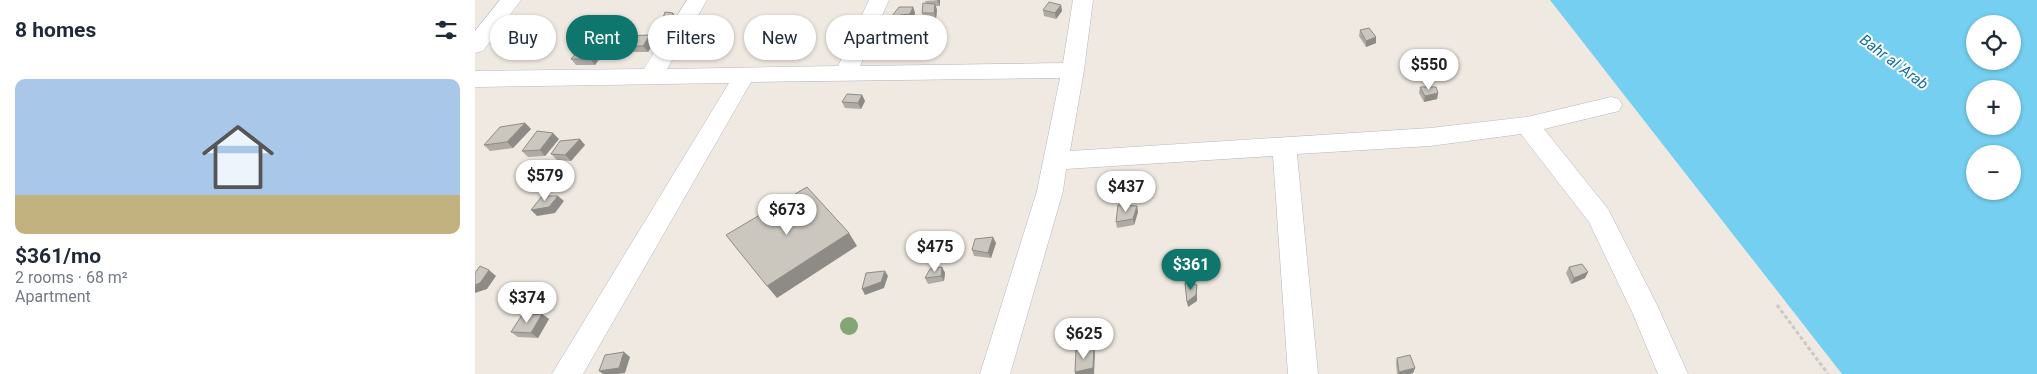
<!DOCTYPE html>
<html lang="en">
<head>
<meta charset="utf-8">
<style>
  :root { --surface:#fff; --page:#f2f2f3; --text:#1f2937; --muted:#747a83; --accent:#0f766e }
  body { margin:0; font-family:Roboto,sans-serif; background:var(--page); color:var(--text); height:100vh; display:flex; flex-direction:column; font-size:19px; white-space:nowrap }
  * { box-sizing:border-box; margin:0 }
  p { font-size:16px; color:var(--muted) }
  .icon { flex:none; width:28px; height:28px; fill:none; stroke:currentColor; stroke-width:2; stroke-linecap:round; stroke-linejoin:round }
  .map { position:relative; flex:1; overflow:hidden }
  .side { display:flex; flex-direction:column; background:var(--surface); width:475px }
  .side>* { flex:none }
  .top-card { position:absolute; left:15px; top:15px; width:475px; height:45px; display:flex; gap:10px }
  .buttons { position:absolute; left:1491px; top:15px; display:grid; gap:10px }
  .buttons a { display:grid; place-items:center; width:55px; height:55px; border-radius:50%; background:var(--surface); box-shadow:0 1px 4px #0004; font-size:25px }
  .price { position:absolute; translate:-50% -42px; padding:0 11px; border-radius:18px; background:#fff; color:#222; font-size:16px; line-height:32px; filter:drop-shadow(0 1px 2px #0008) }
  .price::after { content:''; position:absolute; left:50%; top:30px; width:15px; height:11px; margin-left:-8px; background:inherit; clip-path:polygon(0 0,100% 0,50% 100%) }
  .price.current { background:var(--accent); color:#fff }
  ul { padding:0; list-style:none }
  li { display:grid; align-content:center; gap:10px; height:265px; padding:0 15px }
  li span { display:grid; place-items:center; height:155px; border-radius:10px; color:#555 }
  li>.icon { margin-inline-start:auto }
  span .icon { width:90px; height:90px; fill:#fffc; stroke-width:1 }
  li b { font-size:21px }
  h2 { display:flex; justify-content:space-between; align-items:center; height:60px; padding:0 15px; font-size:21px }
  .tag { padding:0 18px; border-radius:22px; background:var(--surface); box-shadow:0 1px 4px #0004; font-size:18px; line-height:45px }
  .tag.current { background:var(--accent); color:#fff }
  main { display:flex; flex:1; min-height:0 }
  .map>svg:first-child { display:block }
  .water { fill:#75cff0; fill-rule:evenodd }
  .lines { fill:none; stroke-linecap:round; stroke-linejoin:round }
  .street-casing { stroke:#b4b7c1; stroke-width:1 }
  .path { stroke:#c9c9c9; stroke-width:3; stroke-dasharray:4 2.5; stroke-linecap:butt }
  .street { fill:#fff; fill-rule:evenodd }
  .tree { fill:#84a574 }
  .wall { fill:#afaba4 }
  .shaded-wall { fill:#8e8b86 }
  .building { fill:#cbc7bf; stroke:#8e8b86 }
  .labels { text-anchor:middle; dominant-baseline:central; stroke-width:4; stroke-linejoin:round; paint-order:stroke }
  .water-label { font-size:15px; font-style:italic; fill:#0d6fa3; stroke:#fff }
</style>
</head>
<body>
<main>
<section class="side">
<h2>8 homes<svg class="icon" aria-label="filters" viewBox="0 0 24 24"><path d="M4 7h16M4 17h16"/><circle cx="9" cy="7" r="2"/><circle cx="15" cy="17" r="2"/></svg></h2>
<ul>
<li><span style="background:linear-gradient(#a9c7e8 75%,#c2b280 0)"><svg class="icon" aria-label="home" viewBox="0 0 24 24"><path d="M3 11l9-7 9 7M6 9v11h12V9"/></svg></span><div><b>$361/mo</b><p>2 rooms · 68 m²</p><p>Apartment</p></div></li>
</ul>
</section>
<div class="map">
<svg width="1562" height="374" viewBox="0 0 1562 374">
  <rect width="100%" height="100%" fill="#efe9e1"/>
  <!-- water -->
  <path class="water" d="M 1075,0 L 1562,0 L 1562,374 L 1367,374 ZM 1500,24 L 1538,24 L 1538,61 L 1500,61 ZM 1500,89 L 1538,89 L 1538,126 L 1500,126 ZM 1500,154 L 1538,154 L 1538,191 L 1500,191 Z"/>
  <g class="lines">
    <defs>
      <g id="street">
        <polygon points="25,0 46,0 8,51 0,53 0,31"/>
        <polygon points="212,0 232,0 192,69 363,66 394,0 414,0 385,66 588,63 598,0 618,0 609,70 595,151 955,128 1052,117 1136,97 1144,99 1147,105 1144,111 1069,129 1133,209 1182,305 1213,374 1183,374 1158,314 1114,222 1046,134 955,146 822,154 843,374 813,374 798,156 591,169 588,191 535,374 505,374 562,191 585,78 276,82 108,374 77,374 254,83 0,87 0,71 169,69"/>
      </g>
    </defs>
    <!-- street casing -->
    <use href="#street" class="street-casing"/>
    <!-- path -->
    <polyline class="path" points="1302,305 1353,374"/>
    <!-- street -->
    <use href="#street" class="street"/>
  </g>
  <!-- trees -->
  <circle class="tree" cx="374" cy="326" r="9"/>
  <!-- wall -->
  <g class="wall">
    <polygon points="465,0 465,6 461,6 462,10 461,19 449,19 447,13 451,3 450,1"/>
    <polygon points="586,5 587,11 581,19 569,16 568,10"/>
    <polygon points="438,7 440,13 438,20 447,20 449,26 447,32 432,36 434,20 419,22 417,16"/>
    <polygon points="231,16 234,22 228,33 216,33 212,27"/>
    <polygon points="202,19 201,26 191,27 187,21"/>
    <polygon points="885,30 901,37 901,43 891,47 884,36"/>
    <polygon points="134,34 139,40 136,45 124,46 119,40"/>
    <polygon points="175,35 180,41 173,52 146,52 141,46"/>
    <polygon points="120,52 125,58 120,65 101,65 96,59"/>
    <polygon points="945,87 963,93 962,99 949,102 944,93"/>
    <polygon points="387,95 390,101 386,109 370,108 367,102"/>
    <polygon points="50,123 56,129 38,148 15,151 9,145"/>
    <polygon points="84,139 70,156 53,157 47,151"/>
    <polygon points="110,145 96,161 82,160 76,154"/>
    <polygon points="662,206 663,212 659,225 642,228 641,222"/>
    <polygon points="521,243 516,258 499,256 497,250"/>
    <polygon points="467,267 470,273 469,281 453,284 450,278"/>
    <polygon points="1094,267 1113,272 1110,278 1096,284 1091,273"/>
    <polygon points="67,314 74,319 63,338 43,337 36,332"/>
    <polygon points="922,358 940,368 938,373 935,374 922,374 921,363"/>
  </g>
  <!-- shaded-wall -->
  <g class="shaded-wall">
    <polygon points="462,0 465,0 465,6"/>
    <polygon points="460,4 462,10 461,19 459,13"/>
    <polygon points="586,5 587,11 581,19 580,13"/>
    <polygon points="438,7 440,13 438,20 435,14"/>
    <polygon points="198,13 202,19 201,26 197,20"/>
    <polygon points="231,16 234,22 228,33 224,27"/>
    <polygon points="447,20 449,26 447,32 432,36 430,30"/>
    <polygon points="134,34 139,40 136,45 132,39"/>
    <polygon points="175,35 180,41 173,52 168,46"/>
    <polygon points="901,37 901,43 891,47 891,41"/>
    <polygon points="120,52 125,58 120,65 115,59"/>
    <polygon points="963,93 962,99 949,102 950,96"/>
    <polygon points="387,95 390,101 386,109 383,103"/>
    <polygon points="50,123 56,129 38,148 32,142"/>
    <polygon points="78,133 84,139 70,156 65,150"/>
    <polygon points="105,139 110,145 96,161 90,155"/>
    <polygon points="83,196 89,201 80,213 62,216 56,210"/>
    <polygon points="662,206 663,212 659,225 658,219"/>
    <polygon points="374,233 382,246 302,298 292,286"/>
    <polygon points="518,237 521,243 516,258 513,253"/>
    <polygon points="467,267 470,273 469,281 466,276"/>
    <polygon points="14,270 21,276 12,289 0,293 0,285"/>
    <polygon points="410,271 413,276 409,288 390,295 387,289"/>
    <polygon points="1113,272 1110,278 1096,284 1099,278"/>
    <polygon points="722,285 722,301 713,307 712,302"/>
    <polygon points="67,314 74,319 63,338 56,333"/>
    <polygon points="619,349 620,354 619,374 600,374 600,372"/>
    <polygon points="149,352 155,357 150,373 143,374 128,374 124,371"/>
    <polygon points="940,368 938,373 935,374 923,374 924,372"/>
  </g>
  <!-- building -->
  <g class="building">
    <polygon points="574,2 586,5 580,13 568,10"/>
    <polygon points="448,3 460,4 459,13 447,13"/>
    <polygon points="424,7 438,7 435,14 417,16"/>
    <polygon points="190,12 198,13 197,20 187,21"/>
    <polygon points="219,16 231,16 224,27 212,27"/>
    <polygon points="435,20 447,20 445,26 430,30"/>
    <polygon points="894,28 901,37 891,41 885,30"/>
    <polygon points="134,34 132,39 119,40 122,35"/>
    <polygon points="175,35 168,46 141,46 148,36"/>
    <polygon points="102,52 120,52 115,59 96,59"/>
    <polygon points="945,87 961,87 963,93 950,96"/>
    <polygon points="372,94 387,95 383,103 367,102"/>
    <polygon points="50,123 32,142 9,145 25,127"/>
    <polygon points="62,131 78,133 65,150 47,151"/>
    <polygon points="105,139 90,155 76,154 85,141"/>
    <polygon points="332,187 374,233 292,286 251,235"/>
    <polygon points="67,196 83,196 74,207 56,210"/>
    <polygon points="643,205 662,206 658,219 641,222"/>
    <polygon points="518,237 513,253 497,250 500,239"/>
    <polygon points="1107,264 1113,272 1099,278 1094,267"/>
    <polygon points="5,266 14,270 5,283 0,285 0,273"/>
    <polygon points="467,267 466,276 450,278 455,269"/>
    <polygon points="410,271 406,282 387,289 391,273"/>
    <polygon points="710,283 722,285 721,295 712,302"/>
    <polygon points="67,314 56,333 36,332 47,315"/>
    <polygon points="619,349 618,368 600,372 601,350"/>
    <polygon points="149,352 144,368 124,371 130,355"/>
    <polygon points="935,355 940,368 924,372 922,358"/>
  </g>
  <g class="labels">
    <!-- water labels -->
    <g class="water-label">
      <text transform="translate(1419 62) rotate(37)">Bahr al 'Arab</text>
    </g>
  </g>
</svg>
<div class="buttons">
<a><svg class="icon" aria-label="locate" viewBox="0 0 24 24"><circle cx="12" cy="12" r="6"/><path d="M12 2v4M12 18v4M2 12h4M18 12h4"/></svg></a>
<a>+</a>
<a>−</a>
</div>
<b class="price" style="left:954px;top:91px">$550</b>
<b class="price" style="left:70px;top:202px">$579</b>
<b class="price" style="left:651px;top:213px">$437</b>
<b class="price" style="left:312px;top:236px">$673</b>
<b class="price" style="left:460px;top:273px">$475</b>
<b class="price current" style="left:716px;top:291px">$361</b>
<b class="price" style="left:52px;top:324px">$374</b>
<b class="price" style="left:609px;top:360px">$625</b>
<div class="top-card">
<a class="tag">Buy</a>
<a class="tag current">Rent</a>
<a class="tag">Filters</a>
<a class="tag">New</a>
<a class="tag">Apartment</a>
</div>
</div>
</main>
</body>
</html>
